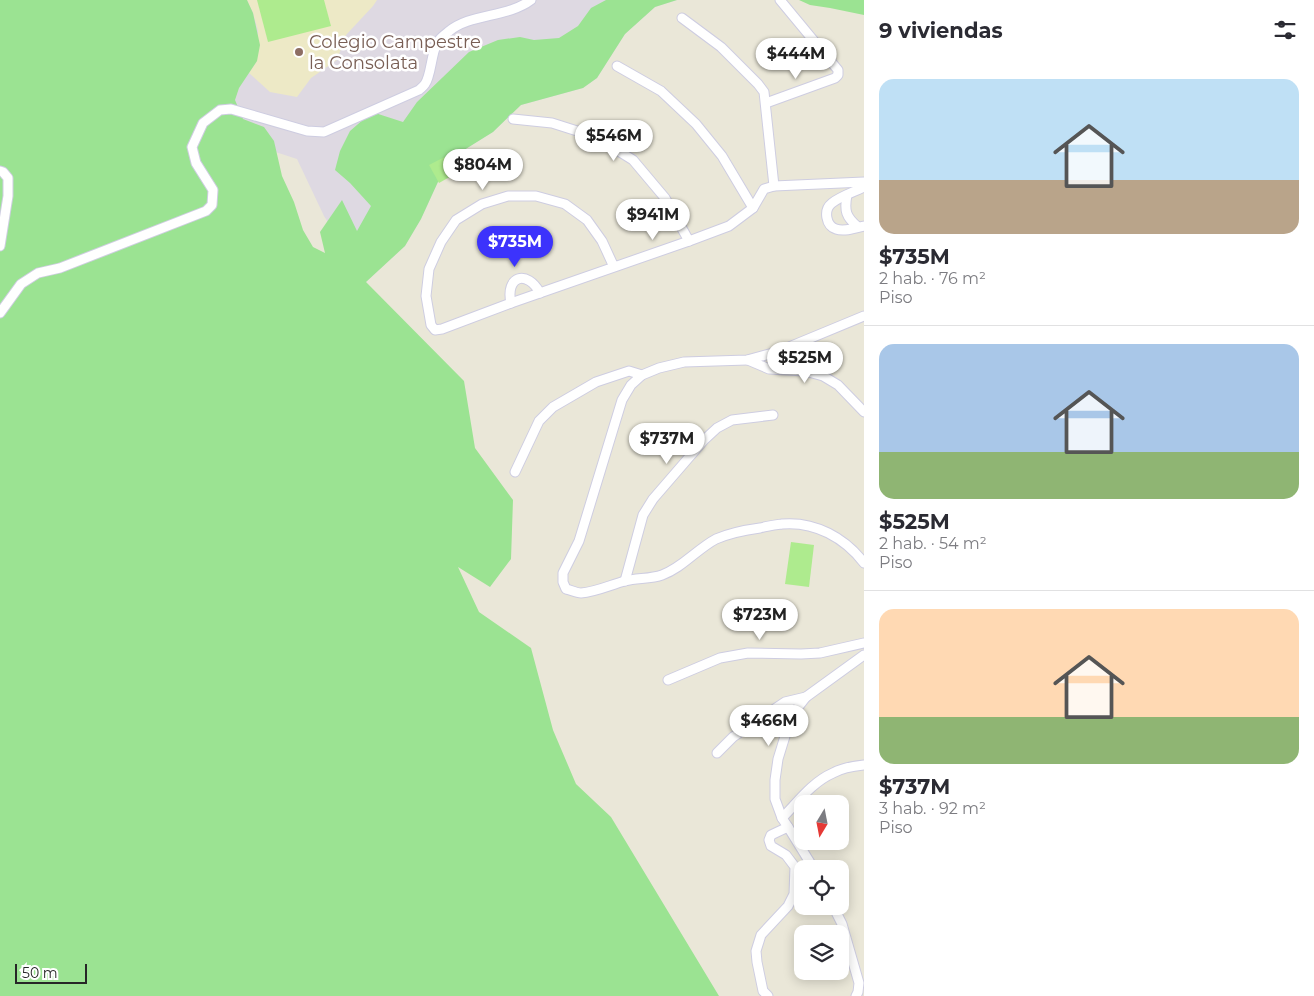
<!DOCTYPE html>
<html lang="es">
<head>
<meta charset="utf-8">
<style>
  :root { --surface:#fff; --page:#f2f2f3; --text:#2b2b33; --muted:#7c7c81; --line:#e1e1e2; --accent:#3c33fc }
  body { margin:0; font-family:Montserrat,sans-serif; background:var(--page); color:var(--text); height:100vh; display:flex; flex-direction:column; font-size:19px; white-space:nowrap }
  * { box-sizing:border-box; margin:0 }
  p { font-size:16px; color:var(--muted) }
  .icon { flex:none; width:28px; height:28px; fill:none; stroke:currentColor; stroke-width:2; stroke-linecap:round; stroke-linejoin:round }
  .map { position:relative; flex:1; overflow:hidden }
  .drawer { display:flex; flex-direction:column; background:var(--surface); width:450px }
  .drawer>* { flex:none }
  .needle { width:32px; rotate:190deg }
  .controls { position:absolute; left:794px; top:795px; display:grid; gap:10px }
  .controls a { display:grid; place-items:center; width:55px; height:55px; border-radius:10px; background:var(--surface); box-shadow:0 2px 12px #0003; font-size:25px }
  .scale { position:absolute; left:15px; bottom:12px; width:72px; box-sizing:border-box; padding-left:5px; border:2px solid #272727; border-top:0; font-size:14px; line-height:18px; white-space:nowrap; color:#272727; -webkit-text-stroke:4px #fff; paint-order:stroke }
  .price { position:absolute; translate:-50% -42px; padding:0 11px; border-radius:18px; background:#fff; color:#222; font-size:16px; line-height:32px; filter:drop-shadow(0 1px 2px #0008) }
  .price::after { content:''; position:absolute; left:50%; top:30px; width:15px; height:11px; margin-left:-8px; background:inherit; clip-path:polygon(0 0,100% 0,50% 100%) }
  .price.selected { background:var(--accent); color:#fff }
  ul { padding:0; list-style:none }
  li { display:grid; align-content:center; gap:10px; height:265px; padding:0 15px }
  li+li { border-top:1px solid var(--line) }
  li span { display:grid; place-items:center; height:155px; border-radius:15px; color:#555 }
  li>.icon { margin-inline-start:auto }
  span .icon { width:90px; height:90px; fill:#fffc; stroke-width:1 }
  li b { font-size:21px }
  h2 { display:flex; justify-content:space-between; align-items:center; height:60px; padding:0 15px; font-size:21px }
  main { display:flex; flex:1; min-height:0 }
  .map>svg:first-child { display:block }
  .industrial { fill:#ded9e2 }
  .education { fill:#ede9c6 }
  .green { fill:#9be392 }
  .pitch { fill:#aeeb8e }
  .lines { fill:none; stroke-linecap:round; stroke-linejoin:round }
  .street-casing { stroke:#cecde1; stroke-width:11 }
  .street { stroke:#fff; stroke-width:9 }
  .education-dot { fill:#8d6e63; stroke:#fff; stroke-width:2 }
  .labels { text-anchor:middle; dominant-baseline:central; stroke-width:5; stroke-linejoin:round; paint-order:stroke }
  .education-label { font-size:18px; fill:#785e54; stroke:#fff; text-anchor:start }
</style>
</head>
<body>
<main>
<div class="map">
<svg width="864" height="996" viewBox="0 0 864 996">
  <rect width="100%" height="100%" fill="#eae7d8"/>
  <!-- industrial -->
  <polygon class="industrial" points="170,0 677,0 655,7 625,34 597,78 583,88 521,105 493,132 448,160 421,219 405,246 366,282 324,216 297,159 217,133"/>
  <!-- education -->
  <polygon class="education" points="247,0 377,0 373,6 346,35 337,60 311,78 297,97 270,92 249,73 257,61 258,31 253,13"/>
  <!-- green -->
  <g class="green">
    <polygon points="0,0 247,0 253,13 260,45 257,61 239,88 235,100 243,119 264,127 274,141 282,176 294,202 303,230 313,247 325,253 320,232 342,200 357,231 371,206 350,183 335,170 340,151 350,131 372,112 403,122 417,102 469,52 498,40 520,37 534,40 559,38 578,26 591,8 606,0 677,0 655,7 625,34 597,78 583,88 521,105 493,132 448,160 421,219 405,246 366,282 464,381 475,448 513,500 511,559 490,587 458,567 479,612 531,648 553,730 576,784 611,817 719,996 0,996"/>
    <polygon points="799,0 864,0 864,15 830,8 810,5"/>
  </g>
  <!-- pitch -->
  <g class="pitch">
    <polygon points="257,0 324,0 331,26 268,42"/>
    <polygon points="460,149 469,166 439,183 429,165"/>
    <polygon points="791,542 814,545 809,587 785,584"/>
  </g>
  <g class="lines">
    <defs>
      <g id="street">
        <polyline points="682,18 721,47 758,84 764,92 774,186"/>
        <polyline points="617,66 661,91 696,124 722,156 753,208"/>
        <polyline points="766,103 835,78 838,75 838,70 780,0"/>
        <polyline points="513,119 552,123 596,137 633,160 665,198 689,241"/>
        <polyline points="0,171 3,172 8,178 8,196 0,246"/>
        <path d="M 864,187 C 854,192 841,196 832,203 C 823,210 826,226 836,229 C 844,232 856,228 864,226"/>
        <path d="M 847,195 C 844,211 846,217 858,227"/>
        <polyline points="614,267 602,241 587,220 565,204 536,196 508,196 482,204 456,220 441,242 429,269 426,296 431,325 435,330 442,329 511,303 689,241 729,226 753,208 764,189 774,186 864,182"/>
        <path d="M 511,303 C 505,276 527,269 540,293"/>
        <path d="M 0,313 L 21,284 L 38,273 L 60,268 L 206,211 L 212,205 L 213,190 L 196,163 L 192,147 L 203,123 L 220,110 L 231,109 L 307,131 L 324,132 L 419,90 C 421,88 423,87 425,84 C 431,76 431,55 437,43 C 439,39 444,35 448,32 C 470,13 507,18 531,0"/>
        <path d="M 864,316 L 777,352 L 747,360 L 684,362 L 659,368 L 642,375 L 631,385 L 622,400 L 579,541 L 563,573 L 563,582 L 566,589 C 571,590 576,593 581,593 C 596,592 610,585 625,581 C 637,578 651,579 662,575 C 682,568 697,549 716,539 C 730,533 745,530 760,528 C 767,526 775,525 782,524 C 815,521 845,538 864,563"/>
        <polyline points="748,360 769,369 805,371 823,376 838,385 864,412"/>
        <polyline points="515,472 539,421 553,407 596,382 629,371 642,375"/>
        <polyline points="625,581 643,515 653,499 704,440 717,428 732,420 773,415"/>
        <polyline points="668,680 720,658 748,653 801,654 820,653 864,643"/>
        <polyline points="717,753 733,737 785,702 806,697"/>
        <path d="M 782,818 C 797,803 812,782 833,773 C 842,768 854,766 864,765"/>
        <polyline points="814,869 788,827 782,818 775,799 775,780 778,759 786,733 795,711 806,697 864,655"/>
        <polyline points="833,906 842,924 859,983 858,992 856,996"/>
        <polyline points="768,996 763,991 757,962 756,951 761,935 788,906 794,894 795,867 786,855 771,846 769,840 771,835 788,827"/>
      </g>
    </defs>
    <!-- street casing -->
    <use href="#street" class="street-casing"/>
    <!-- street -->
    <use href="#street" class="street"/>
  </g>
  <!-- markers -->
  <circle class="education-dot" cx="299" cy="52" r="5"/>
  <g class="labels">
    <!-- education labels -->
    <g class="education-label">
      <text x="309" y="42">Colegio Campestre<tspan x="309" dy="21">la Consolata</tspan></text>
    </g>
  </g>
</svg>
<div class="controls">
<a><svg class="needle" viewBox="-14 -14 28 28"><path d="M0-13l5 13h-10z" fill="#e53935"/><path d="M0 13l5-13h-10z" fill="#7c7c81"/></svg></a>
<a><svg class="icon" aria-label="locate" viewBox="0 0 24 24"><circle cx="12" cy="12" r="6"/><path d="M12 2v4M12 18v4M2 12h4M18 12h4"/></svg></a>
<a><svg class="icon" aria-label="layers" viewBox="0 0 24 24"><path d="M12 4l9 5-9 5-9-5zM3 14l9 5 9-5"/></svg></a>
</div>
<div class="scale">50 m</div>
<b class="price" style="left:796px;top:80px">$444M</b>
<b class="price" style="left:614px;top:162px">$546M</b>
<b class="price" style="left:483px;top:191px">$804M</b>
<b class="price" style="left:653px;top:241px">$941M</b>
<b class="price selected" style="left:515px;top:268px">$735M</b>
<b class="price" style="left:805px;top:384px">$525M</b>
<b class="price" style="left:667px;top:465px">$737M</b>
<b class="price" style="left:760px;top:641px">$723M</b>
<b class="price" style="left:769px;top:747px">$466M</b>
</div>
<section class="drawer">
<h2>9 viviendas<svg class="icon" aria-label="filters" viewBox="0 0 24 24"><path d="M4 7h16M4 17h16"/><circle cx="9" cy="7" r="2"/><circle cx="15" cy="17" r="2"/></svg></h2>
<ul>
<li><span style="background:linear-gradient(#bfe0f5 65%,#b9a48a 0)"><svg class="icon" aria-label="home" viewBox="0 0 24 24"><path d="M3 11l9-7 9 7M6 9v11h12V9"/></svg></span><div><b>$735M</b><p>2 hab. · 76 m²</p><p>Piso</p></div></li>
<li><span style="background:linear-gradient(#a9c7e8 70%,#8fb573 0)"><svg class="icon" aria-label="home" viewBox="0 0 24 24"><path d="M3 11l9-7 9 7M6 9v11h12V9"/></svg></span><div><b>$525M</b><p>2 hab. · 54 m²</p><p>Piso</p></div></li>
<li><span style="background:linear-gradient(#ffd9b3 70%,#8fb573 0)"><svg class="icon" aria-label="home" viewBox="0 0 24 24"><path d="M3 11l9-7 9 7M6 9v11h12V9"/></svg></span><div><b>$737M</b><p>3 hab. · 92 m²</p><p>Piso</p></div></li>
</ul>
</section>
</main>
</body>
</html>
